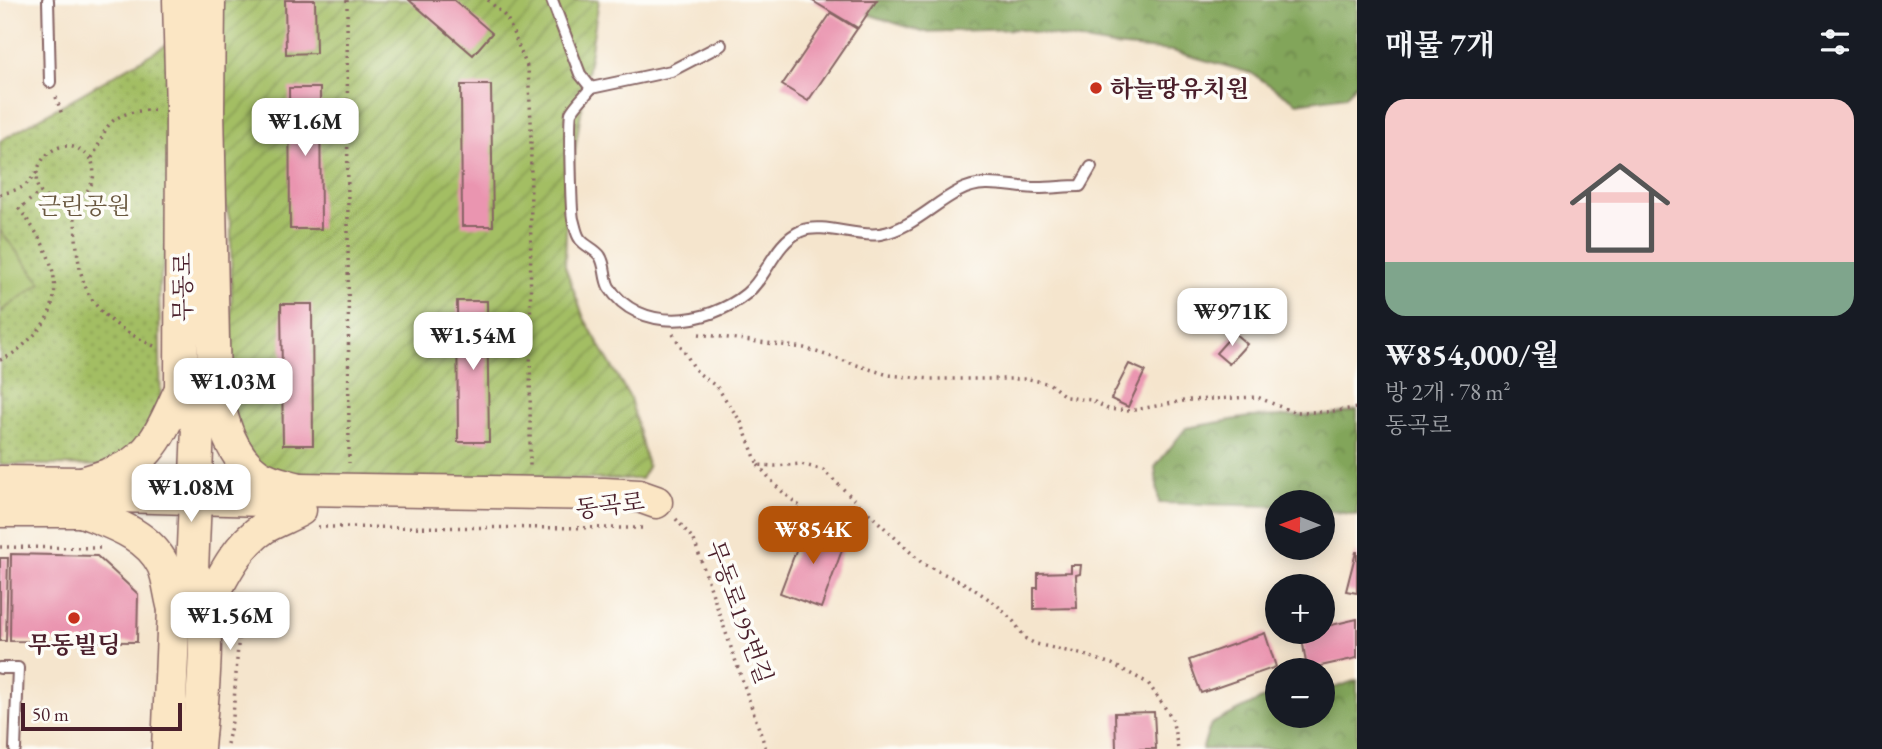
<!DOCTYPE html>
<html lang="ko">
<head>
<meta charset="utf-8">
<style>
  :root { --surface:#171b24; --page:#242831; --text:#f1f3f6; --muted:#9ea1a6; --line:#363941; --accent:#b45309 }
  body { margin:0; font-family:"EB Garamond","Noto Serif KR",serif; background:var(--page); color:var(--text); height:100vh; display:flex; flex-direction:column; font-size:26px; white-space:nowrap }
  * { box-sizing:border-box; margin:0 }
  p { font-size:23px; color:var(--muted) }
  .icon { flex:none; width:38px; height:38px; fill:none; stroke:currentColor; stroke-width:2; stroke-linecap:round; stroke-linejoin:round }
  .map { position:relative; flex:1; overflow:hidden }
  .drawer { display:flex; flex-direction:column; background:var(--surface); width:525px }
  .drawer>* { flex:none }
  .needle { width:46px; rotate:271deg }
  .controls { position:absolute; left:1265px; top:490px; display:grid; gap:14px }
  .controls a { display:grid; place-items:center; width:70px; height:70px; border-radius:50%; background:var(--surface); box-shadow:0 4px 18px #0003; font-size:35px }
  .scale { position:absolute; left:21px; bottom:18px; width:161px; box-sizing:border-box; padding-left:7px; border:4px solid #4a1f2b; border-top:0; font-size:19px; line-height:24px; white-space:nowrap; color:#4a1f2b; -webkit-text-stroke:5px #fdfcf7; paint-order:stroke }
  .price { position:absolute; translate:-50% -60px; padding:0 16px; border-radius:14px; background:#fff; color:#222; font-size:23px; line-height:46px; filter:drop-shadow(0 2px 4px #0008) }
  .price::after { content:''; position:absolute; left:50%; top:42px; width:21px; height:16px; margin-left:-10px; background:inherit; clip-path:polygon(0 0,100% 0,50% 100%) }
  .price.active { background:var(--accent); color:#fff }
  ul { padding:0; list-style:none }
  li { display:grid; align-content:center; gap:14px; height:371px; padding:0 28px }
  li+li { border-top:2px solid var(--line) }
  li span { display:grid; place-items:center; height:217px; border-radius:21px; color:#555 }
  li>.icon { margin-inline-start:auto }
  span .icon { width:126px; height:126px; fill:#fffc; stroke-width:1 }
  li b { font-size:30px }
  h2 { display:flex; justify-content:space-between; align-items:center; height:84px; padding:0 28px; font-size:30px }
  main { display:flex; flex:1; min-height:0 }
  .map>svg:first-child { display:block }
  .grass { fill:url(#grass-dots); stroke:#766e48; stroke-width:2 }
  .forest { fill:url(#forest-crowns); stroke:#666242; stroke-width:2 }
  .garden { fill:url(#garden-furrows); stroke:#766e48; stroke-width:2 }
  .pitch { fill:#a3be64; stroke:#766e48; stroke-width:2 }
  .building { fill:#ea95b0 }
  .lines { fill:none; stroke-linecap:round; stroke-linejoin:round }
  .lane-casing { stroke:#866464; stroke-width:14 }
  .secondary-casing { stroke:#866464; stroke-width:35 }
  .path { stroke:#866464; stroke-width:3.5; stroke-dasharray:2 5; stroke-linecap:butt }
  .lane { stroke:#fff; stroke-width:10 }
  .secondary { stroke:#fbe6c4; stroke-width:32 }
  .poi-dot { fill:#c8321e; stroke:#fdfcf7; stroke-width:2.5 }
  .labels { text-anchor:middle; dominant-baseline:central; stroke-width:7; stroke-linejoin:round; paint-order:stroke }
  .poi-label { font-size:24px; font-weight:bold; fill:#4a1f2b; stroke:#fdfcf7; text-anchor:start }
  .park-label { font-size:24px; fill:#69573f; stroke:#fdfcf7 }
  .street-label { font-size:24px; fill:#4a1f2b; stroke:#fdfcf7 }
</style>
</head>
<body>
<main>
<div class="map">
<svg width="1357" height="749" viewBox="0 0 1357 749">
  <defs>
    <pattern id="grass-dots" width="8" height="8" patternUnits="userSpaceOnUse" patternTransform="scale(1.75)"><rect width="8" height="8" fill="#a3be64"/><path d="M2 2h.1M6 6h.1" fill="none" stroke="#879a53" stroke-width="1.8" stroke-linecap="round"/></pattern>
    <pattern id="forest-crowns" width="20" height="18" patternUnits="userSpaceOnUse" patternTransform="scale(1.75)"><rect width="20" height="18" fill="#82a55a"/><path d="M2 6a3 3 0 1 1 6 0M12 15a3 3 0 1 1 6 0" fill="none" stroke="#6c864b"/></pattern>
    <pattern id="garden-furrows" width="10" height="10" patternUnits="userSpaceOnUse" patternTransform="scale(1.75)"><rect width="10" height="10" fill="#a3be64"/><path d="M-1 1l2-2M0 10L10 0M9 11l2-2" fill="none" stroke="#879a53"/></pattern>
  </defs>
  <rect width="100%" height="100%" fill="#fdfcf7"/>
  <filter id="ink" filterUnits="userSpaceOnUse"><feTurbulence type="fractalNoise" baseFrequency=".0143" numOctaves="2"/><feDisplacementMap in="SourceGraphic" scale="14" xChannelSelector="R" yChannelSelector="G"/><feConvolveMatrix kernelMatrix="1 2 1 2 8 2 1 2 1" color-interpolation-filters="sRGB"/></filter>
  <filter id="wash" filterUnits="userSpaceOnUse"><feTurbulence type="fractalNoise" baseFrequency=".00686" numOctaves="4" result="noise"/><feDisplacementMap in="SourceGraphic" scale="28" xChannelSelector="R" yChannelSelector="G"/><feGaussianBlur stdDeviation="1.57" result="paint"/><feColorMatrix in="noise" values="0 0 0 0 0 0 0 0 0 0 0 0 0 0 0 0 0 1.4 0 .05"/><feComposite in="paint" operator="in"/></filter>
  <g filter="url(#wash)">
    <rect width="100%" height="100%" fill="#f5e5cd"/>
    <!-- grass -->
    <polygon class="grass" points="170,43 170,233 159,286 161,418 143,445 105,466 0,464 0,141"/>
    <!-- forest -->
    <g class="forest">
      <polygon points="825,0 1357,0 1357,83 1346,96 1297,103 1251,73 1172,51 1113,46 1016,29 922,32"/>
      <polygon points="1357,410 1357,515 1323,510 1323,502 1278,502 1277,506 1159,503 1155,467 1186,428 1249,417 1331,415"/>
      <polygon points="1357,680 1357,749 1202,749 1211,724 1274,693 1277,692 1278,716 1323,716 1323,688 1337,687"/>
    </g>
    <!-- garden -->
    <polygon class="garden" points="222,0 599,0 567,199 565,266 584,318 630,398 648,467 641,479 338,480 262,467 240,438 232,409 231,225 218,180"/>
    <!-- pitch -->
    <polygon class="pitch" points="0,230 41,283 0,312"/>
    <g id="blocks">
      <!-- building -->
      <g class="building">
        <polygon points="285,0 315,0 316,53 286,54"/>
        <polygon points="409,0 454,0 492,33 473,55"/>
        <polygon points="811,0 877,0 858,28"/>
        <polygon points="831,13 857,29 808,101 782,85"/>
        <polygon points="461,85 491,85 493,226 462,226"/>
        <polygon points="289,88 320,88 321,229 290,229"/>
        <polygon points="457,301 487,301 489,442 458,442"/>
        <polygon points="281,304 312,304 313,445 283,445"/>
        <polygon points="1234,333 1247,344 1229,364 1216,353"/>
        <polygon points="1129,364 1145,371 1128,407 1111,399"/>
        <polygon points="806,524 846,539 821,608 780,593"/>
        <polygon points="1356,552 1357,552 1357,593 1346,591"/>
        <polygon points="11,554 97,556 138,594 137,642 10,641"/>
        <polygon points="0,558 8,558 6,641 0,641"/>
        <polygon points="1071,565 1081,565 1080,574 1076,575 1077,608 1034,609 1034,588 1038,588 1038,573 1071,572"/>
        <polygon points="1357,619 1357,658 1307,669 1301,632 1323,632 1323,627"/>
        <polygon points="1265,633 1276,667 1201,693 1189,660"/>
        <polygon points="1154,712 1156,749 1116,749 1115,713"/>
      </g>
    </g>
  </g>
  <g filter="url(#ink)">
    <use href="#blocks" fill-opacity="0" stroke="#866464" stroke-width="2"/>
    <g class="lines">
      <defs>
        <g id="lane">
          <polyline points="48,0 50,82"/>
          <path d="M 552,0 L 580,74 L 591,88 C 585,96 575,105 571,113 C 569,120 571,210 573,219 C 575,225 576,234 580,239 C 585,246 595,249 600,256 C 606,265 604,278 609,287 C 639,334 708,325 746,294 C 768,276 774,243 801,231 C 823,222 856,238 880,234 C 911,229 933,204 959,191 C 985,177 1010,188 1037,188 C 1052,188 1066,186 1080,186 L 1091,167"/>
          <polyline points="591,88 671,71 721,45"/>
          <polyline points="0,668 18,668 15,749"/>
        </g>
        <g id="secondary">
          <path d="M 179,0 L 182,109 L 181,389 L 185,402 L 198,427 L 192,570 C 215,606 201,705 198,749"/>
          <path d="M 214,387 C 222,418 229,454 257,474 C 268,482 286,485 299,489"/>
          <polyline points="198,427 206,415 214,387 208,110 209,0"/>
          <polyline points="0,482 82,483 101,487"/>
          <path d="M 82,483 C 96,479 111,475 124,468 C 155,454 167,418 181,389"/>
          <polyline points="117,496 265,500 299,489 604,494 639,496 656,502"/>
          <polyline points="0,511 82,511 101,506"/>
          <path d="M 82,511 C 111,523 148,534 163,565 C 169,578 170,596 174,609"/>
          <path d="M 205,611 C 221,580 235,547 265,527 C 276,521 289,516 300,510"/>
          <path d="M 168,749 L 174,609 C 177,594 181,582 192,570"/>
        </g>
      </defs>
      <!-- lane casing -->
      <use href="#lane" class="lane-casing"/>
      <!-- secondary casing -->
      <use href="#secondary" class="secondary-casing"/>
      <!-- path -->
      <g class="path">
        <polyline points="347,0 349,463"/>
        <polyline points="488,0 507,18 528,69 531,121 530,466"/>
        <polyline points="56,97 62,115"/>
        <path d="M 0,194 C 18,190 27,188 37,171"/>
        <path d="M 74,202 C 1,209 49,112 91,159"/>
        <polyline points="673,334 697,372 717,387 741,422 758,465 775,466 801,464 823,470 923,564 968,585 996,604 1014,622 1026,639 1036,644 1084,655 1112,664 1148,683 1172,718 1178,749"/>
        <polyline points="699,334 804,348 888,375 931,379 1029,379 1050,384 1066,397 1091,400 1108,409 1129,411 1189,400 1257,397 1293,412 1326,412 1357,408"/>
        <path d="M 154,346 C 77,310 78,279 74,202 C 91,191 98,178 91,159 C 97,150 99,143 104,133 C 113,112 137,111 158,109"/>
        <path d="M 0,360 C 12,356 22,347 31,338 C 74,298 51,248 19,209 L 40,192"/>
        <polyline points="758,465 779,489 802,508"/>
        <polyline points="676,519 694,540 766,749"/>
        <polyline points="318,527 646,528"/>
        <polyline points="0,547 100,548"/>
        <polyline points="227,744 233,717 241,602"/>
      </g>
      <!-- lane -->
      <use href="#lane" class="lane"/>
      <!-- secondary -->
      <use href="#secondary" class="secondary"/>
    </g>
  </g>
  <!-- markers -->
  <g class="poi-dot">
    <circle cx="1096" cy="88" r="7"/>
    <circle cx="74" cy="618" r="7"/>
  </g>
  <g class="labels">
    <!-- poi labels -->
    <g class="poi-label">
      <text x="1110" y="88">하늘땅유치원</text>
      <text x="74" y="644" text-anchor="middle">무동빌딩</text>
    </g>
    <!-- park labels -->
    <g class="park-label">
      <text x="84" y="205">근린공원</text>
    </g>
    <!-- street labels -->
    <g class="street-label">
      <text transform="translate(182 287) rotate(-90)">무동로</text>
      <text transform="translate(610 505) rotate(-7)">동곡로</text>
      <text transform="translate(740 612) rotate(70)">무동로195번길</text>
    </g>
  </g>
</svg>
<div class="controls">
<a><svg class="needle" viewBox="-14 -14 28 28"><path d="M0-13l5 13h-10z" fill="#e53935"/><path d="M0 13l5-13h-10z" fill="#9ea1a6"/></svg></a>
<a>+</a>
<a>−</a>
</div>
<div class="scale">50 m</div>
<b class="price" style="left:305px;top:158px">₩1.6M</b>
<b class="price" style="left:1232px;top:348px">₩971K</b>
<b class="price" style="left:473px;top:372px">₩1.54M</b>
<b class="price" style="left:233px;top:418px">₩1.03M</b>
<b class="price" style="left:191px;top:524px">₩1.08M</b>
<b class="price active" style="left:813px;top:566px">₩854K</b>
<b class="price" style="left:230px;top:652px">₩1.56M</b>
</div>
<section class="drawer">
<h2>매물 7개<svg class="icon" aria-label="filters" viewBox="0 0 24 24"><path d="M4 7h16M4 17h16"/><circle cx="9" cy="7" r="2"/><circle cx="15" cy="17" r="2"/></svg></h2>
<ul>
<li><span style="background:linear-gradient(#f6c9c9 75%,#7fa58c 0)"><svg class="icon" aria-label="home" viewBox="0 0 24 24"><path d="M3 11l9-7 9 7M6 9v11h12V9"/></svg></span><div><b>₩854,000/월</b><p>방 2개 · 78 m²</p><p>동곡로</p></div></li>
</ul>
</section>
</main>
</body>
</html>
